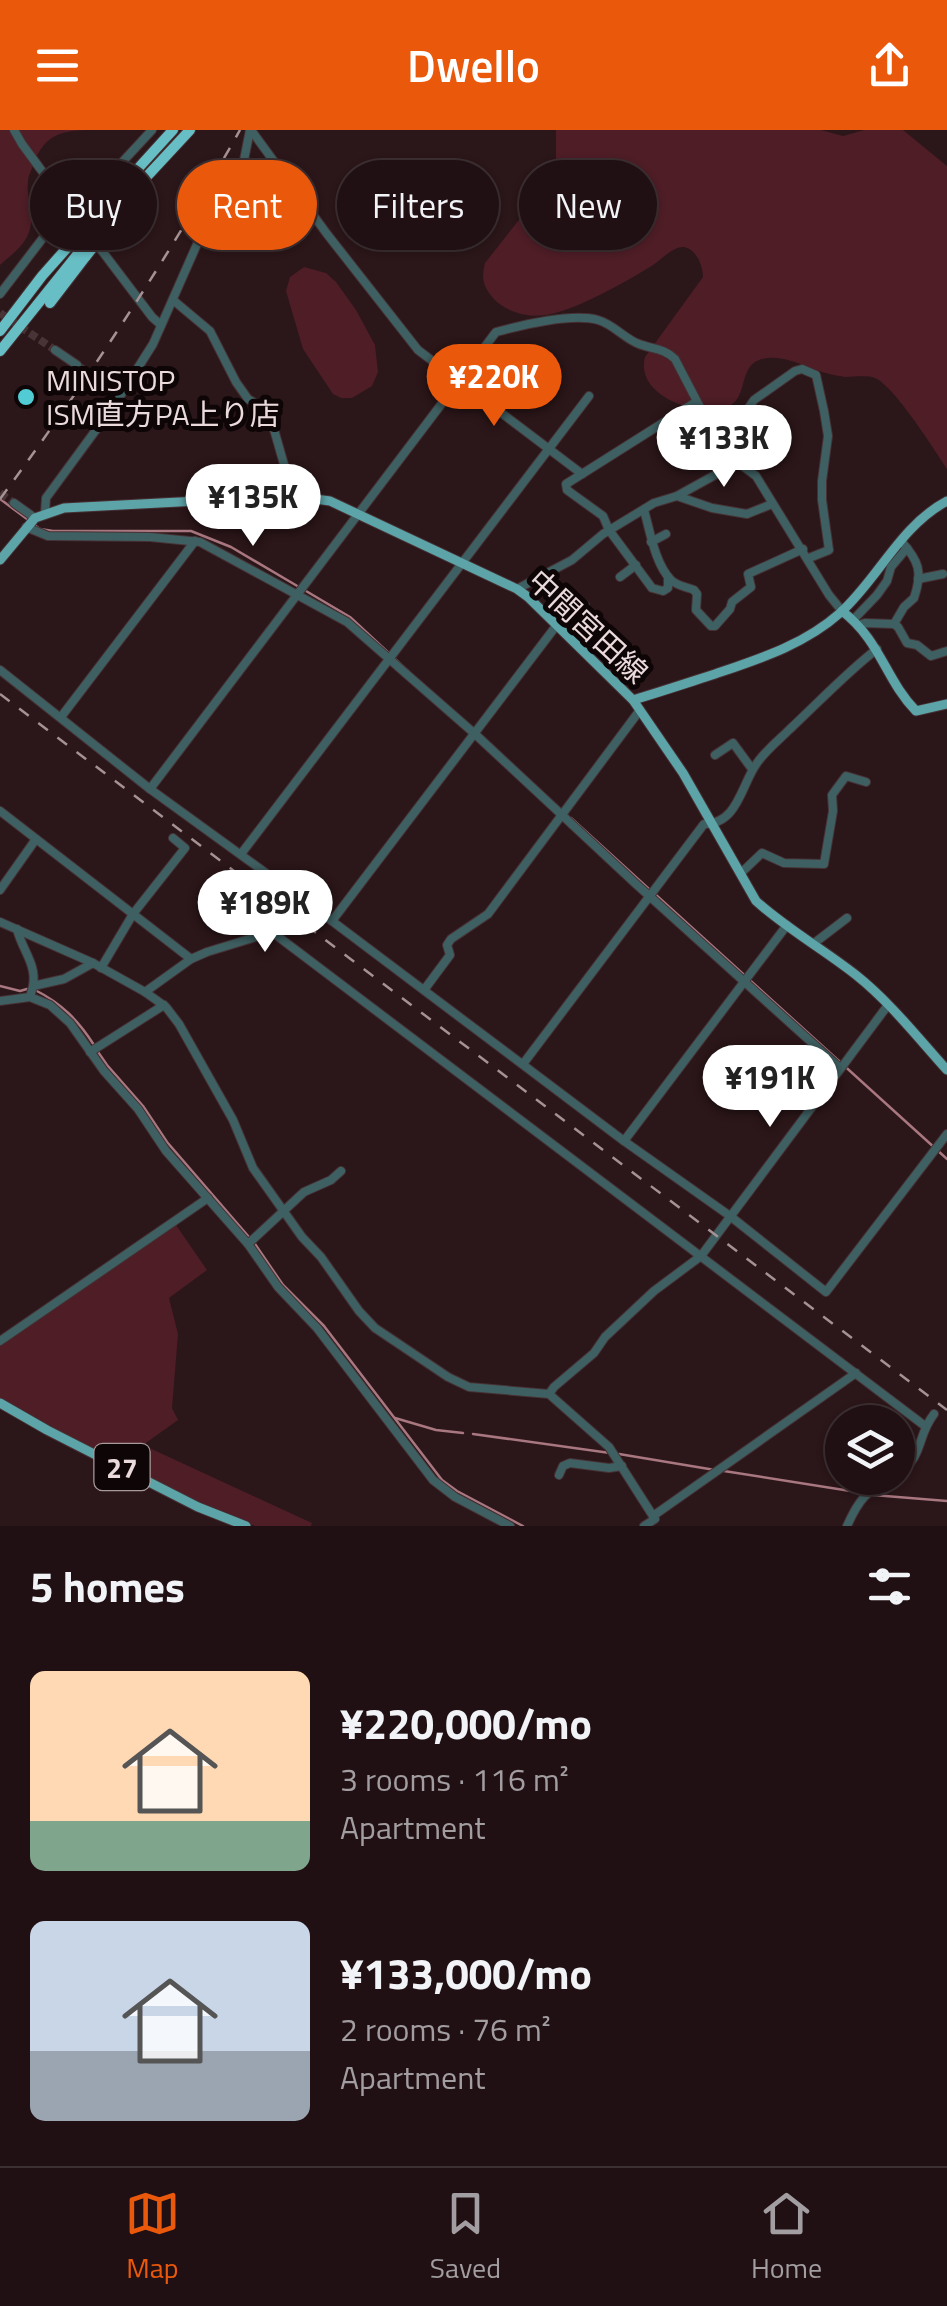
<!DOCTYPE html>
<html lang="en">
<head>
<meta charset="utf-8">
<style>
  :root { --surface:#201013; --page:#28191c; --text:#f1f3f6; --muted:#a29da0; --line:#3d3033; --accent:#ea580c }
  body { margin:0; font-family:"Titillium Web","Noto Sans JP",sans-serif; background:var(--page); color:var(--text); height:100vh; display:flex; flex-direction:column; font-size:38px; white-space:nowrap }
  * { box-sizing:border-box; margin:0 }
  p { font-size:32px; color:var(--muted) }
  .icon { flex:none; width:55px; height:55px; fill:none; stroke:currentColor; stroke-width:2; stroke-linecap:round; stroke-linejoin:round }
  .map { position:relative; height:1396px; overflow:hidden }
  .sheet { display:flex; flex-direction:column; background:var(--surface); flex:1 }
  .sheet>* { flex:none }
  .guide { position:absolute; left:30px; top:30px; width:888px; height:90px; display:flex; gap:20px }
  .controls { position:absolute; left:825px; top:1275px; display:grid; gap:20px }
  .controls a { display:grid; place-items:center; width:90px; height:90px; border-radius:50%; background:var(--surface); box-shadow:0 2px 8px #0004,0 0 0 2px var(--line); font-size:50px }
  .price { position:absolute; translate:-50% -85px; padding:0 22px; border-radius:35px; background:#fff; color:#222; font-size:32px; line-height:65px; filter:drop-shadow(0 2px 5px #0008) }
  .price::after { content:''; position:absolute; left:50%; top:60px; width:30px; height:22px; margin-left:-15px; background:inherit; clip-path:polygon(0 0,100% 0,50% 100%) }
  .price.selected { background:var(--accent); color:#fff }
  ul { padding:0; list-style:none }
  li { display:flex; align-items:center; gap:30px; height:250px; padding:0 30px }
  li span { display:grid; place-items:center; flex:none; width:280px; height:200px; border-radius:15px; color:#555 }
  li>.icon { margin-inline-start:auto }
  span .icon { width:120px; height:120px; fill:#fffc; stroke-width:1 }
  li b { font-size:42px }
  h2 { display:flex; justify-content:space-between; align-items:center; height:120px; padding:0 30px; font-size:42px }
  .pill { padding:0 35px; border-radius:45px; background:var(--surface); box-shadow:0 2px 8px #0004,0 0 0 2px var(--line); font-size:35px; line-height:90px }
  .pill.selected { background:var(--accent); color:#fff }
  header { display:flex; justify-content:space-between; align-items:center; height:130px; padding:0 30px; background:var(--accent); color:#fff; font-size:45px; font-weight:600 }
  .dock { display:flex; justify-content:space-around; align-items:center; height:140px; border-top:2px solid var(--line); background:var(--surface); font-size:28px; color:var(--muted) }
  .dock a { display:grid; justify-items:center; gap:5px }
  .dock .selected { color:var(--accent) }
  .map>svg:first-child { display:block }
  .green { fill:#4e1d26 }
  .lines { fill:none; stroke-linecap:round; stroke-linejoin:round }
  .stream { stroke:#a8777f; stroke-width:2.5 }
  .minor-tunnel { stroke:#483336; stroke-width:8; stroke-dasharray:8 4; stroke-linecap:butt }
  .minor-casing { stroke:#463134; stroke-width:10 }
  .major-casing { stroke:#463134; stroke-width:11 }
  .highway-casing { stroke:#463134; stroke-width:12 }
  .minor { stroke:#3f6062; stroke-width:8 }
  .major { stroke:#5da4a9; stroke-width:9 }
  .highway { stroke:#67bfc5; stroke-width:10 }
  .rail { stroke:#a49294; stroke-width:2.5; stroke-dasharray:12 12; stroke-linecap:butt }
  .highway-bridge-casing { stroke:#463134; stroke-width:12; stroke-linecap:butt }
  .highway-bridge { stroke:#67bfc5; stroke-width:10 }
  .poi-dot { fill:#51ccd5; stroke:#0d0506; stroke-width:4 }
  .labels { text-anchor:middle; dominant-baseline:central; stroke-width:10; stroke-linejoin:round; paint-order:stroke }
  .shield { fill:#0d0506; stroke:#a89a9b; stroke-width:2.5 }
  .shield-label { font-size:28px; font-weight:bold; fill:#eadadb }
  .poi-label { font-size:30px; fill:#eadadb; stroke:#0d0506; text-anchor:start }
  .street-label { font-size:30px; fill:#eadadb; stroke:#0d0506 }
</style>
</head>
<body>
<header><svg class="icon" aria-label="menu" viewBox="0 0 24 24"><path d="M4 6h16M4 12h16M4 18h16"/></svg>Dwello<svg class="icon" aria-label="share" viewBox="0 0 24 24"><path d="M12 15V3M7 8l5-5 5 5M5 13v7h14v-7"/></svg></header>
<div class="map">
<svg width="947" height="1396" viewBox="0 0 947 1396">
  <rect width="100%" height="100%" fill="#2b1619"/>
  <!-- green -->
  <g class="green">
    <path d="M 0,0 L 102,0 C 66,0 45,0 33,36 C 31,41 28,46 28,52 C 26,67 34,83 30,99 C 26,115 11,125 0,135 Z"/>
    <path d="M 556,0 L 821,0 L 843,6 L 864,0 L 903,0 L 947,36 L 947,339 C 934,319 894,256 875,248 C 866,245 854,247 845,247 C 837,246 830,244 822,242 C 804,236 782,224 762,229 C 735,236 752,273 721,279 C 692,285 635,264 645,227 L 703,147 C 703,136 696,118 683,117 C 672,117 659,132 650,137 C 624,153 579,178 551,184 C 532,189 506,183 493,168 C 483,156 481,148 485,133 L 552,48 L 556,34 Z"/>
    <polygon points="304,137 326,143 336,152 356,180 375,215 378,242 372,256 352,268 341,268 333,264 303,219 286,161 290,147"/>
    <polygon points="176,1095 207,1140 169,1168 178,1204 172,1278 178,1290 143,1315 312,1393 311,1396 255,1396 203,1375 52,1298 0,1268 0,1215"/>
  </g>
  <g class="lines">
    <!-- stream -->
    <g class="stream">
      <polyline points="0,369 27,389"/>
      <polyline points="33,394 40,399 53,401 191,401 231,417 299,457"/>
      <polyline points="306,461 350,487 409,542"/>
      <polyline points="571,688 650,760"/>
      <polyline points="656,765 947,1029"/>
      <polyline points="0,856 20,861 27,859"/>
      <path d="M 35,860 C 61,873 78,890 94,915"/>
      <polyline points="98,922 107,935 143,976 167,1012 255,1114 283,1155 324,1196 442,1350 457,1361 523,1396"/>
      <polyline points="395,1288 436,1300 463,1303"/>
      <polyline points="473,1304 610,1323"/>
      <polyline points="619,1324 715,1340"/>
      <polyline points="724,1341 863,1363"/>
      <polyline points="873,1365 947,1371"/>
    </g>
    <!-- minor-tunnel -->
    <g class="minor-tunnel">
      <polyline points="0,183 55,220"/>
      <polyline points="77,235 100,251"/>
      <polyline points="0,363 14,373"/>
    </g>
    <defs>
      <g id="minor">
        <polyline points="14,0 22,14 87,102"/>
        <polyline points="251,0 327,104 418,220 582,344 696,272"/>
        <polyline points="96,113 152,187 161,195"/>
        <polyline points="0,164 59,87 101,55 152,0"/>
        <polyline points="173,170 210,201 236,252 248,269 267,280 271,289 293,366"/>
        <polyline points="55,220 77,235"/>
        <polyline points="100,251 121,263"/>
        <polyline points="582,344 566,354 567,360 603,386 609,400 652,458 663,461 668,458 668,447"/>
        <polyline points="677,366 712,378 747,384 772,374"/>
        <polyline points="14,373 35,388"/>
        <path d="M 644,380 C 650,401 655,434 671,450 C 677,456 687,457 694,460 L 697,464 L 696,480 L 711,496 L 715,496 L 730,479 L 732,472 L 751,457 L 748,444 L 803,419"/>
        <polyline points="45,383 46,368 115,274 153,214 198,112 208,95 234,64 240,50 250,0"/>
        <polyline points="26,397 48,406 150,407 200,412 347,492 475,604 636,754 840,938"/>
        <polyline points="651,412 666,404"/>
        <path d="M 539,446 C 552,460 570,463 585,475"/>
        <polyline points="620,447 636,435"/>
        <polyline points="918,449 943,444"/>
        <polyline points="517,459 572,430 603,404 654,373 677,366 715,345 727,329 733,301 754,270 795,241 802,239 816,245 824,281 828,306 822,351 822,370 829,420 809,428"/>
        <polyline points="853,490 877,465 887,451 891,437 907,418"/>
        <path d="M 894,494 L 904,477 L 914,468 C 923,442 919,431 901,411"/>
        <polyline points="858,495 865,493 894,494 898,497 907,513 917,515 931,526 947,521"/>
        <polyline points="0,540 150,659 332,791 624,1011 730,1086 826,1162 947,1004"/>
        <polyline points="61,587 195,411"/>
        <polyline points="715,625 733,613 752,639"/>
        <path d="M 150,659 L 496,202 C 521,195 572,183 598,190 C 613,194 625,209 639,214 C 652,219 664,218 675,229 L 727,329 L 740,334 L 756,346 L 829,465 L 842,481"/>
        <polyline points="0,681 191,829"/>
        <polyline points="241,724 589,266"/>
        <polyline points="741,743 762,723 784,733 824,734 833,681 832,665 846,646 866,652"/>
        <polyline points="0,760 36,709"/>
        <polyline points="332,791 556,496"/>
        <polyline points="0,792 93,833 145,862 166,877 179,894 233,990 253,1038 302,1107 321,1127 359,1181 375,1198 448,1247 469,1257 549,1264 609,1317 653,1386"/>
        <path d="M 17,799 C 22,820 37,834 33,856"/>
        <polyline points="272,802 925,1296"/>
        <polyline points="813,814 847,788"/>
        <polyline points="101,838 133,784 185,718 173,708"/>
        <polyline points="424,860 450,825 447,815 451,809 488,784 640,580"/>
        <polyline points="145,862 191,829 207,822 272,802 301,769"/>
        <polyline points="30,867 50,875 70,893 104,941 138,979 166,1021 248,1114 278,1157 317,1198 433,1350 455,1367 510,1396"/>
        <polyline points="0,871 30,867 33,856 64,849 93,833"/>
        <polyline points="90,922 164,875"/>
        <path d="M 523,934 L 704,694 C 738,694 741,655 757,633 C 766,620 779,610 790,599 C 819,572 846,543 877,519"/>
        <polyline points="624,1011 787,795"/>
        <polyline points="248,1114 304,1062 331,1050 341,1041"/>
        <polyline points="0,1211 208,1068"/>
        <polyline points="549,1264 554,1257 594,1223 605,1207 654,1161 701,1126 888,875"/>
        <path d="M 898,1344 C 925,1325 916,1307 934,1284"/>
        <polyline points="559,1345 563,1336 570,1333 609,1338 622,1336"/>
        <polyline points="644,1396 655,1389 653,1386 856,1243"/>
        <path d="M 847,1396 C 859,1369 866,1362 891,1348"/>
      </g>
      <g id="major">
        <path d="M 0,430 L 35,388 L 64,378 L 293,366 L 330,371 L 517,459 L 528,467 L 633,570 L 683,643 L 756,771 C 787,799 823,819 856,845 C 890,872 918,908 947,940"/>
        <path d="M 842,481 C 881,511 885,549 916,581 L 947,574"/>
        <path d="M 633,570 C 660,562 687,553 715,544 C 759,529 804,515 840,483 C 878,449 900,396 947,371"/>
        <polyline points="0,1273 47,1300 198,1377 246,1396"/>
      </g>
      <g id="highway">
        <polyline points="103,77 173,0"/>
        <polyline points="111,85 190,0"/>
        <polyline points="50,173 86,126"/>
        <polyline points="0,201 42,146 74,110"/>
        <polyline points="0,221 81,120"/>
      </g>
    </defs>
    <!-- minor casing -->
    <use href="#minor" class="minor-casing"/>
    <!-- major casing -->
    <use href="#major" class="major-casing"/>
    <!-- highway casing -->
    <use href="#highway" class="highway-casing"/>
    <!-- minor -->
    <use href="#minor" class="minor"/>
    <!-- major -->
    <use href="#major" class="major"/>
    <!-- highway -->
    <use href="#highway" class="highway"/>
    <!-- rail -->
    <g class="rail">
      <path d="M 0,369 C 87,251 168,128 240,0"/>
      <polyline points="0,564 947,1280"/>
    </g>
    <defs>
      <g id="highway-bridge">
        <polyline points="74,110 103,77"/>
        <polyline points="81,120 100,97"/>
        <polyline points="86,126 115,90"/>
      </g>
    </defs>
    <!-- highway-bridge casing -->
    <use href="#highway-bridge" class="highway-bridge-casing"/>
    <!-- highway-bridge -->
    <use href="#highway-bridge" class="highway-bridge"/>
  </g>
  <!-- markers -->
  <circle class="poi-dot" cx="26" cy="267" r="10"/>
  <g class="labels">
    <!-- shield labels -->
    <rect class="shield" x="94.5" y="1314" width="55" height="46" rx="8"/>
    <g class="shield-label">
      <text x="122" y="1337">27</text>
    </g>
    <!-- poi labels -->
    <g class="poi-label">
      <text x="46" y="250">MINISTOP<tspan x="46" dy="34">ISM直方PA上り店</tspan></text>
    </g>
    <!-- street labels -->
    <g class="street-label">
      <text transform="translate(588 496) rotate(43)">中間宮田線</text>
    </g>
  </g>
</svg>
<div class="controls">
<a><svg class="icon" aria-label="layers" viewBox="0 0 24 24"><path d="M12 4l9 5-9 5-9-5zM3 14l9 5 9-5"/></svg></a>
</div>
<b class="price selected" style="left:494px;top:299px">¥220K</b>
<b class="price" style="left:724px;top:360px">¥133K</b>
<b class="price" style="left:253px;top:419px">¥135K</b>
<b class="price" style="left:265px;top:825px">¥189K</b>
<b class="price" style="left:770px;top:1000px">¥191K</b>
<div class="guide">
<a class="pill">Buy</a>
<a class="pill selected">Rent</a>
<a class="pill">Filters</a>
<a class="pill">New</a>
</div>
</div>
<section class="sheet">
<h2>5 homes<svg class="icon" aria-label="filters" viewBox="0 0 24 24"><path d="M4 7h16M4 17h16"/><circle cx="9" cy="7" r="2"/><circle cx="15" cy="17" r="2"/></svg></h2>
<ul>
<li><span style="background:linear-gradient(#ffd9b3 75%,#7fa58c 0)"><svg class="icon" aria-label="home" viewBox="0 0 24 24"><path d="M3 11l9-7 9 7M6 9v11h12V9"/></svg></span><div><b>¥220,000/mo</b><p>3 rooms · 116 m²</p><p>Apartment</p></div></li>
<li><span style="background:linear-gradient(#c9d6e8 65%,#9aa5b1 0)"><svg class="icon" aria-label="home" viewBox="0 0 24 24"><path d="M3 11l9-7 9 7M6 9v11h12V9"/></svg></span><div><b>¥133,000/mo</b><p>2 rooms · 76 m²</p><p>Apartment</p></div></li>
</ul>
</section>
<nav class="dock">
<a class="selected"><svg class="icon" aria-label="map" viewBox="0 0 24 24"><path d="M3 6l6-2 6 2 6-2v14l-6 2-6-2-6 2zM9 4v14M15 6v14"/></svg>Map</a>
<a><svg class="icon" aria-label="saved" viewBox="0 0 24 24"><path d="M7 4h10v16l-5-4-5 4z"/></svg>Saved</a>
<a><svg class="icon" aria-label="home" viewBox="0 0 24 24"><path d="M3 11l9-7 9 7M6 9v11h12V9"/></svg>Home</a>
</nav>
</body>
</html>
